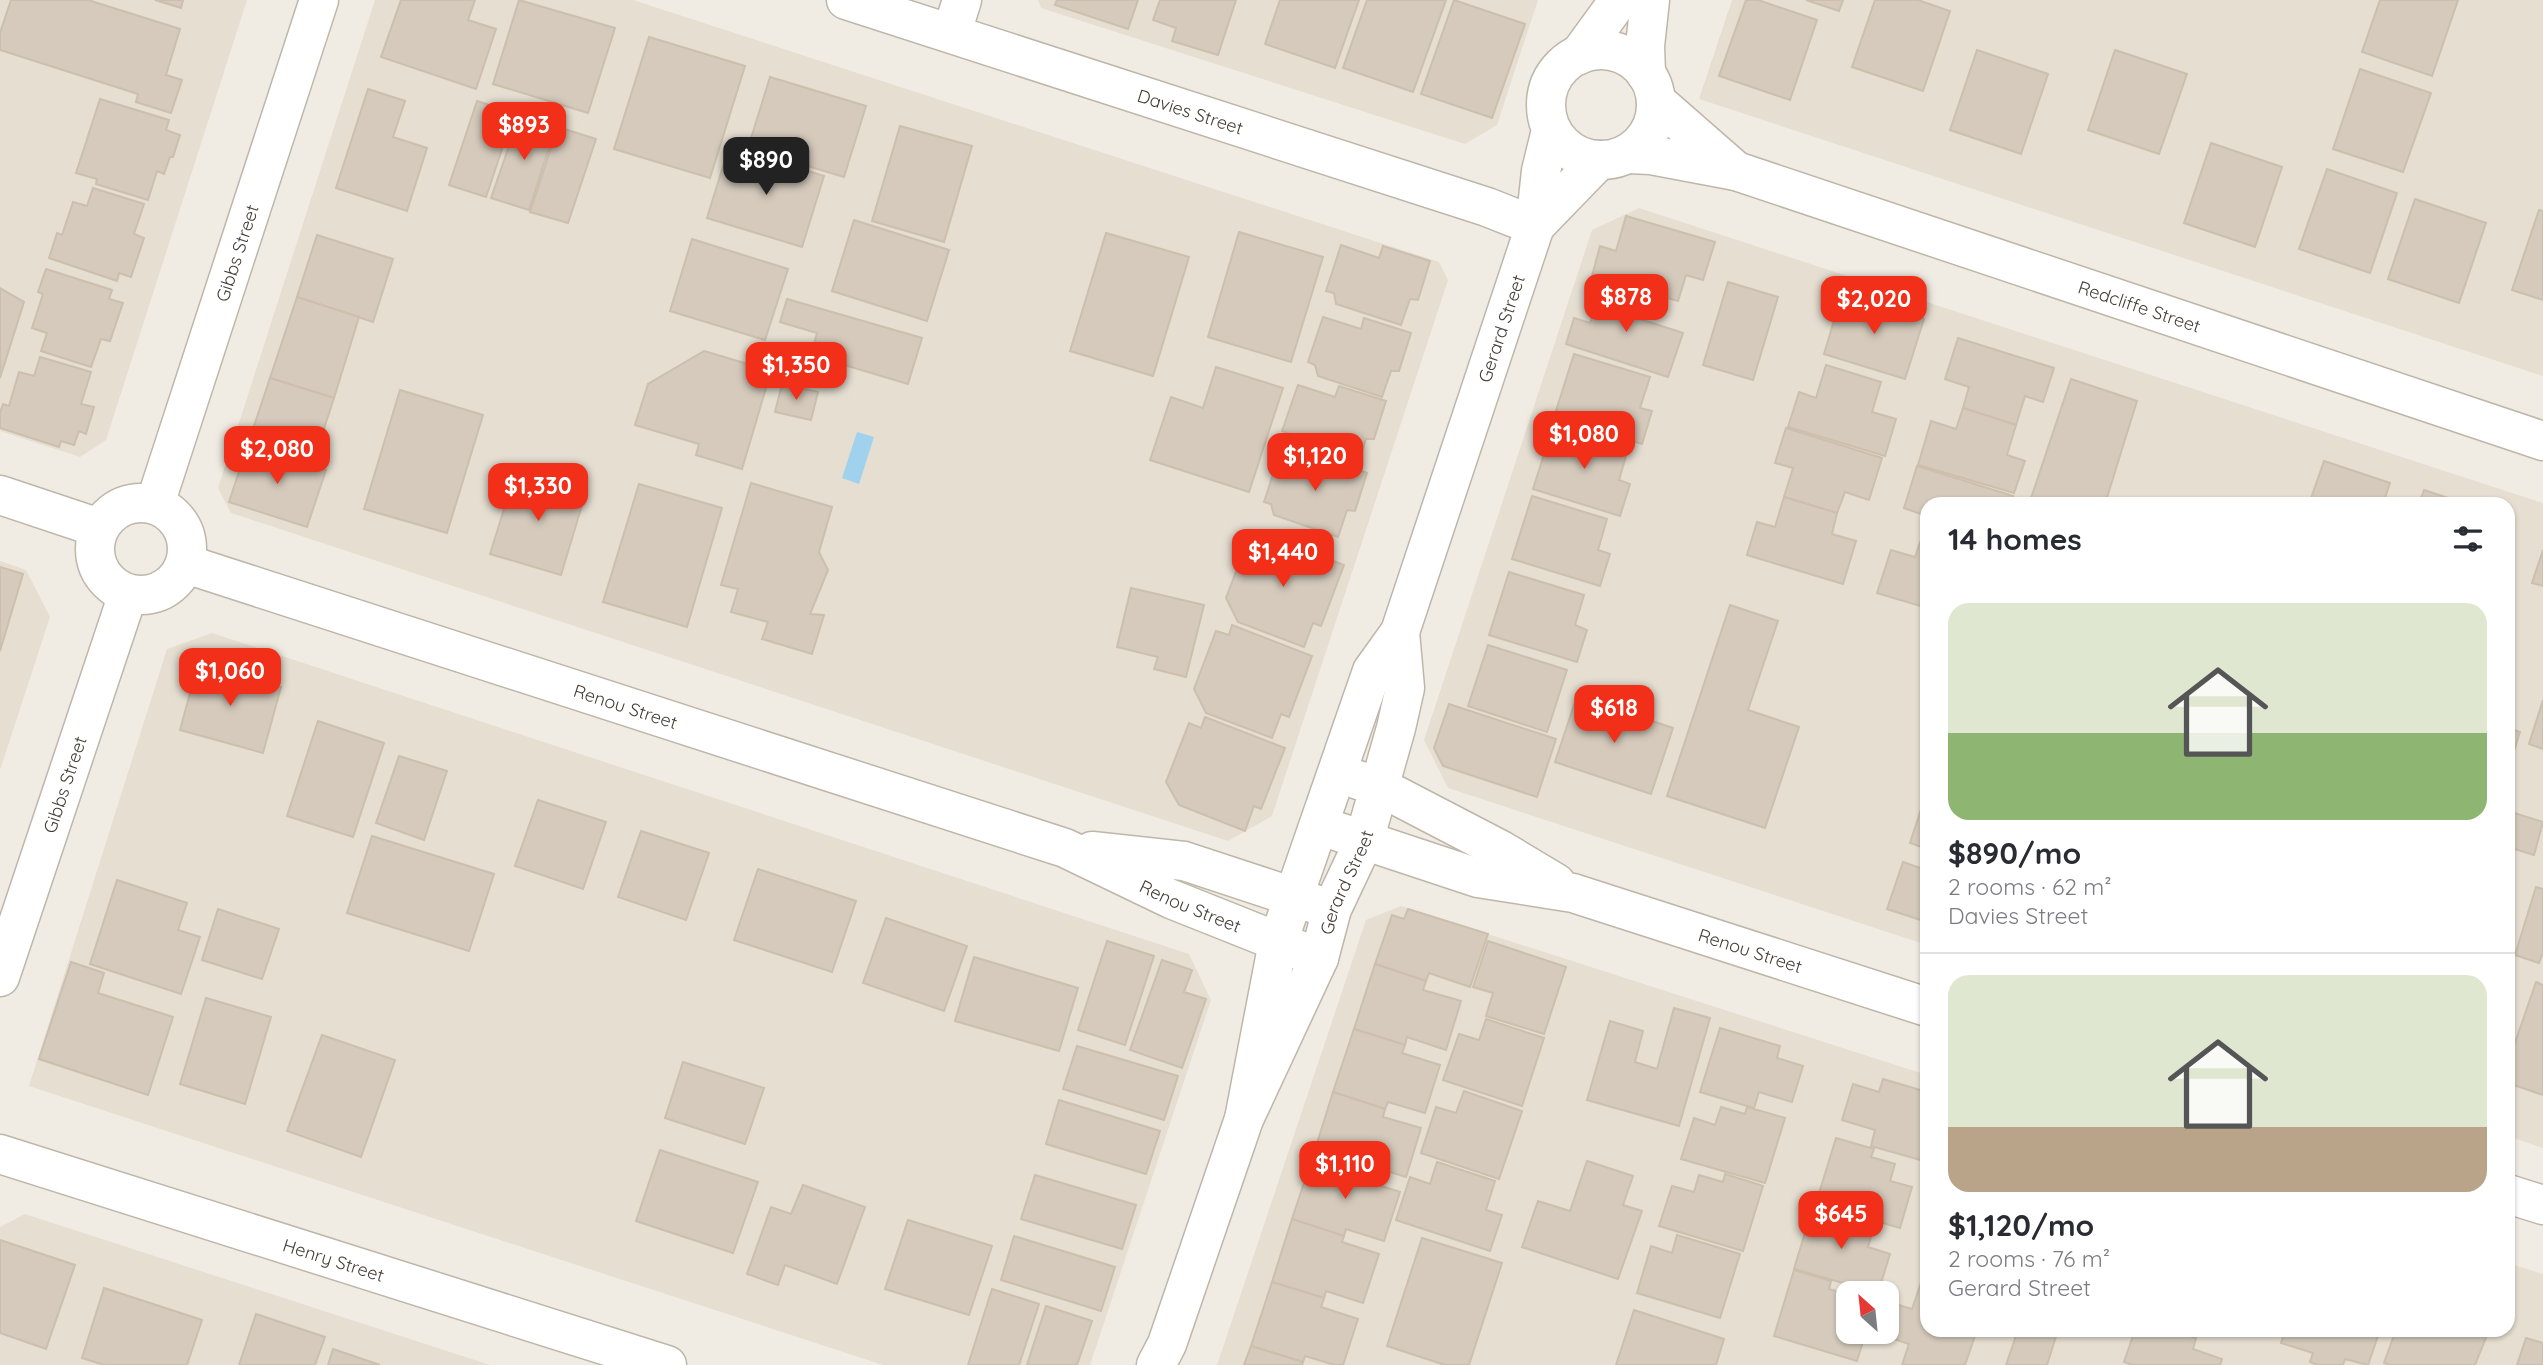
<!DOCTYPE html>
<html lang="en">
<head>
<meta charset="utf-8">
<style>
  :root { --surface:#fff; --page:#f2f2f3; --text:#2b2b33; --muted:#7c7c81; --line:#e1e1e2; --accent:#f23019 }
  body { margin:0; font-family:Quicksand,sans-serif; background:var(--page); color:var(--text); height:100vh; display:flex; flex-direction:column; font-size:26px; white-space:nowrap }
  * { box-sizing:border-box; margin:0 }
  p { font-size:23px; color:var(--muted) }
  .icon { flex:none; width:38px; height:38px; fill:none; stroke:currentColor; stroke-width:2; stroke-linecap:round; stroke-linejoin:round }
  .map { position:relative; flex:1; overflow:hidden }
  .details { position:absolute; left:1920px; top:497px; width:595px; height:840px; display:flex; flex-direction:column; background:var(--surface); border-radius:21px; box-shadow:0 2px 5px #0004 }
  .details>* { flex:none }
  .needle { width:46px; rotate:333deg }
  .controls { position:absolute; left:1836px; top:1281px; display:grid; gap:14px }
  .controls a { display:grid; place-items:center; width:63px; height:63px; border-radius:14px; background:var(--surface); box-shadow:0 2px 5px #0004; font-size:35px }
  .price { position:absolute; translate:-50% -60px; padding:0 16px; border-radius:14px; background:var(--accent); color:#fff; font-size:23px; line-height:46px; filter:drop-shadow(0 2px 4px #0008) }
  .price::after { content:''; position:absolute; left:50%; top:42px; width:21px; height:16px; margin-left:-10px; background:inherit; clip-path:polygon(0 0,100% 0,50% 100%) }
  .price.active { background:#222; color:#fff }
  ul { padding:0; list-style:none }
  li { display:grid; align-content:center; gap:14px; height:371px; padding:0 28px }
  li+li { border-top:2px solid var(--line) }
  li span { display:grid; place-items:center; height:217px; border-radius:21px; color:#555 }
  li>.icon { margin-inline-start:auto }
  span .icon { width:126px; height:126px; fill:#fffc; stroke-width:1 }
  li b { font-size:30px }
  h2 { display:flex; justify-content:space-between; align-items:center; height:84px; padding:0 28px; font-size:30px }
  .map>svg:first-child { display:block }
  .residential { fill:#e5ded1; fill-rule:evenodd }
  .water { fill:#a0d1ed }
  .building { fill:#d5cabc; stroke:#ccbfad; stroke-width:2 }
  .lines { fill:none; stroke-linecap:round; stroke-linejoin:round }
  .minor-casing { stroke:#bfb6a9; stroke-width:41 }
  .minor { stroke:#fff; stroke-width:38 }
  .labels { text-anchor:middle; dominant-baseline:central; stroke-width:6; stroke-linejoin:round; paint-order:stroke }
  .street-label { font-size:18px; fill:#423c34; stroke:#fff }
</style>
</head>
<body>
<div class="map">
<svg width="2543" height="1365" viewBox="0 0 2543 1365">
  <rect width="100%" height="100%" fill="#f1ece3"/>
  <!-- residential -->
  <g class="residential">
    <polygon points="0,0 247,0 106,440 80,457 0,431"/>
    <polygon points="375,0 633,0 1439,262 1448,280 1272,816 1228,841 231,513 218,488"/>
    <polygon points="1038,0 1538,0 1497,125 1465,144 1041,8"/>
    <polygon points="1732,0 2543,0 2543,376 1699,99"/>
    <polygon points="1639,208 2543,503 2543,1148 2508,1136 2508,504 1927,504 1927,945 1448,788 1424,740 1592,230"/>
    <polygon points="0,561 26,570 50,617 0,770"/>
    <polygon points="212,633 1189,954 1211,1000 1090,1365 883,1365 29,1086 167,649"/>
    <path d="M 1401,906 L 1927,1075 L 1927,1330 L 2508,1330 L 2508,1263 L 2543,1274 L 2543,1365 L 1217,1365 L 1366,920 ZM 1848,1293 L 1886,1293 L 1886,1332 L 1848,1332 Z"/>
    <polygon points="25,1214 490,1365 0,1365 0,1227"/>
  </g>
  <!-- water -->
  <polygon class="water" points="857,432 874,437 859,484 842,478"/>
  <!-- building -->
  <g class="building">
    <polygon points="11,0 88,0 180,29 166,75 182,80 171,113 136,102 138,94 0,50 0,33"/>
    <polygon points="155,0 183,0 181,8"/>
    <polygon points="401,0 475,0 468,20 496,29 476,89 381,57"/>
    <polygon points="519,0 615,28 588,113 493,84"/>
    <polygon points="1057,0 1138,0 1128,29 1055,5"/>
    <polygon points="1160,0 1236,0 1218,55 1172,41 1176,28 1153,20"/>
    <polygon points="1280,0 1359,0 1335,68 1265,44"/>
    <polygon points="1367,0 1446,0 1413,92 1343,68"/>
    <polygon points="1454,0 1525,24 1492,118 1421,94"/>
    <polygon points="1746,0 1758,0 1817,20 1790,100 1719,76"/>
    <polygon points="1806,0 1843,0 1839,11"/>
    <polygon points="1875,0 1918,0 1950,11 1923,91 1852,67"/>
    <polygon points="2380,0 2458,0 2432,76 2362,52"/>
    <polygon points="649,37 745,66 710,178 614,149"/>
    <polygon points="1977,50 2048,74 2021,154 1950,130"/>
    <polygon points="2115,50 2187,74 2159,154 2088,130"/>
    <polygon points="2360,69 2431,93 2403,172 2333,149"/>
    <polygon points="770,77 866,106 844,177 748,148"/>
    <polygon points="368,89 405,101 393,137 427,148 407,211 336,188"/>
    <polygon points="100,99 169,120 166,130 180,135 173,157 170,157 164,174 157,171 148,200 96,184 97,179 76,173"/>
    <polygon points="477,101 514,113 486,197 449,185"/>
    <polygon points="520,114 556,126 529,210 491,198"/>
    <polygon points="900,126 972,146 944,242 872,221"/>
    <polygon points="558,127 596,139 568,223 530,212"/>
    <polygon points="2211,143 2282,167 2255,247 2184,223"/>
    <polygon points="729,147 824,176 802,247 707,218"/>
    <polygon points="2327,169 2397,193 2370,273 2299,249"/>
    <polygon points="93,188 144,204 134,234 144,238 131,277 119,273 117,281 49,258 57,233 62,235 73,202 87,206"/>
    <polygon points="2415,199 2486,223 2459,303 2388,279"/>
    <polygon points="2539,210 2543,211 2543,300 2512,290"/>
    <polygon points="1626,216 1715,242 1703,280 1686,275 1678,301 1592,276 1600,246 1616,251"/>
    <polygon points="854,220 949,250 927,321 832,291"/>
    <polygon points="1239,232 1323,257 1291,362 1208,337"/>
    <polygon points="1106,233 1189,257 1153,376 1070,351"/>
    <polygon points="317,235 393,259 373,322 297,297"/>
    <polygon points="692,239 788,269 765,340 670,311"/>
    <polygon points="1341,245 1379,258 1383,246 1430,261 1418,300 1410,299 1401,325 1336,304 1334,293 1326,291"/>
    <polygon points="46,269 112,290 109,299 123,303 110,341 101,339 91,367 41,351 47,333 32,328 43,294 38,292"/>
    <polygon points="1728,282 1778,297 1753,380 1703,365"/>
    <polygon points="1603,286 1646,300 1640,319 1683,333 1668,377 1566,344 1574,318 1590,323"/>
    <polygon points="0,288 24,302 0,378"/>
    <polygon points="1842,294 1924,319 1905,379 1824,354"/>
    <polygon points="297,297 359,317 334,398 270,378"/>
    <polygon points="787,299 922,338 908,384 811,355 817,333 780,322"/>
    <polygon points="1323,317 1361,329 1364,318 1411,333 1399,371 1391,371 1382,397 1318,376 1315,365 1308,362"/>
    <polygon points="1958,338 2054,368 2043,402 2025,396 2016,425 1963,408 1969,387 1945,379"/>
    <polygon points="704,351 771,371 742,469 696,455 699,444 635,425 648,384"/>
    <polygon points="1574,354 1650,377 1640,408 1652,411 1642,444 1554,417"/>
    <polygon points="40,357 91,372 81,404 94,407 86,434 79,431 74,445 61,441 59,447 0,428 0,413 3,404 9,406 19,372 34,376"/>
    <polygon points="1826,365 1881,382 1872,412 1896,419 1885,456 1788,427 1799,392 1816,398"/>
    <polygon points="1216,367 1283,388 1249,492 1150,460 1171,397 1203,408"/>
    <polygon points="270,378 334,398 312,465 248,444"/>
    <polygon points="2071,379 2137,401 2105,504 2029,504"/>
    <polygon points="782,384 818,392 811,420 775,412"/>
    <polygon points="1298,385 1335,397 1339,386 1386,401 1374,439 1366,439 1357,466 1292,444 1290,434 1282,431"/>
    <polygon points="400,390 483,415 447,533 364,509"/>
    <polygon points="1963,408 2016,425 2007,455 2025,461 2014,493 1918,465 1931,421 1956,429"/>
    <polygon points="1553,426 1628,449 1619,480 1630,484 1620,516 1533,489"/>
    <polygon points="1786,428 1882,458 1869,500 1845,492 1837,513 1784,497 1793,468 1775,463"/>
    <polygon points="248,444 326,470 307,527 229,502"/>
    <polygon points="1279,456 1316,469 1320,457 1367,473 1355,511 1347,510 1338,537 1274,515 1271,504 1264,502"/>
    <polygon points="2324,461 2390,483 2383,504 2309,504"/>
    <polygon points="1917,466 2013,496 2010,504 1927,504 1927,516 1904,508"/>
    <polygon points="516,471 586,492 561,575 490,554"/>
    <polygon points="751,483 832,507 819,552 828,570 810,614 824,615 812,654 762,639 768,622 731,612 738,589 721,585"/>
    <polygon points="639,484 722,508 687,627 603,602"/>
    <polygon points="2424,490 2460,502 2460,504 2419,504"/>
    <polygon points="1532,496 1607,519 1598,550 1610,554 1600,586 1512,559"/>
    <polygon points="1784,497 1837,513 1832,534 1856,541 1843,584 1747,555 1757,522 1775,527"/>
    <polygon points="1264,534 1344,565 1321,626 1313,623 1304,647 1238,622 1226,598 1248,540 1261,544"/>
    <polygon points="1922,537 1927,538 1927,608 1877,593 1891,550 1915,557"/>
    <polygon points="2543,550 2543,586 2532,583"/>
    <polygon points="0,567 23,574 0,651"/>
    <polygon points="1509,572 1584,595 1575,625 1587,630 1577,662 1489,635"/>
    <polygon points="1131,588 1204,605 1186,677 1154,669 1158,657 1117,647"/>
    <polygon points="1730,605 1778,621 1748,710 1799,727 1765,828 1667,796"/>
    <polygon points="1232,625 1312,656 1289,717 1281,714 1272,738 1206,713 1194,689 1216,631 1229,635"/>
    <polygon points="1488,645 1567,670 1547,732 1468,706"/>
    <polygon points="198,664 281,687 263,753 180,730"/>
    <polygon points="1577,696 1673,728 1651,794 1555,762"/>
    <polygon points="2543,700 2543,749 2529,744"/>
    <polygon points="1449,704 1556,739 1537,797 1443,766 1434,748"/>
    <polygon points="1205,717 1285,748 1261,809 1254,806 1245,831 1179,805 1166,782 1189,723 1201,728"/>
    <polygon points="318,721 384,743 353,837 287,816"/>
    <polygon points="2508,728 2520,732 2508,770"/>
    <polygon points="399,756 447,771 424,840 376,823"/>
    <polygon points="1925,797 1927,797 1927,849 1910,843"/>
    <polygon points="538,800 606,822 583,889 515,866"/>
    <polygon points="2508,811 2543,822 2534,855 2508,847"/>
    <polygon points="641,831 709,853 686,920 618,897"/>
    <polygon points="372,836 494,874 469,951 347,913"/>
    <polygon points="1903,862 1926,870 1927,867 1927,922 1887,909"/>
    <polygon points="758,869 856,901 832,972 734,940"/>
    <polygon points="117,880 187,903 178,930 200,937 181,994 90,964"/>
    <polygon points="2536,887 2543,889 2543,952 2539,963 2515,955"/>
    <polygon points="218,909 279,929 262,979 202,960"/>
    <polygon points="1408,909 1488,934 1470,987 1429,973 1426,981 1375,964 1392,915 1404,919"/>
    <polygon points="886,918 967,946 944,1011 863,983"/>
    <polygon points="1107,941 1154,956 1125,1045 1078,1030"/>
    <polygon points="1488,941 1566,967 1544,1034 1486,1016 1493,993 1473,987"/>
    <polygon points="974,957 1078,988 1059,1051 955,1021"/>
    <polygon points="1162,960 1192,970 1184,992 1206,999 1182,1068 1130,1050"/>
    <polygon points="71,962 104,973 98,993 173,1017 148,1095 39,1059"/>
    <polygon points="1375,964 1426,981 1423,990 1461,1001 1446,1050 1407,1037 1405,1045 1354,1029"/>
    <polygon points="2536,982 2543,985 2543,1095 2508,1083 2508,1063"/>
    <polygon points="206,998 271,1017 245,1104 180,1084"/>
    <polygon points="1674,1008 1710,1018 1679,1126 1587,1100 1610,1021 1643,1031 1635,1062 1657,1069"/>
    <polygon points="1486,1019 1544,1038 1522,1106 1443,1080 1459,1034 1479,1040"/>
    <polygon points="1720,1028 1780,1046 1777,1058 1803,1066 1792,1102 1759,1092 1754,1108 1700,1092"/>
    <polygon points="1354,1029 1405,1045 1402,1053 1440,1065 1425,1113 1388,1102 1385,1109 1333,1092"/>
    <polygon points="322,1035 395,1060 361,1157 287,1131"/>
    <polygon points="1077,1046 1178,1076 1164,1120 1063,1089"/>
    <polygon points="683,1062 764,1088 745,1144 665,1118"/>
    <polygon points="1883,1079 1927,1092 1927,1153 1924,1161 1871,1146 1875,1130 1842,1120 1853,1084 1879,1092"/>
    <polygon points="1464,1091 1522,1111 1499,1179 1421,1153 1436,1107 1456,1113"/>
    <polygon points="1333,1092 1385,1109 1383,1117 1421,1128 1406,1177 1368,1165 1366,1172 1313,1156"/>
    <polygon points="1059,1100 1160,1131 1146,1174 1046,1144"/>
    <polygon points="1721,1107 1745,1114 1747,1107 1785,1118 1765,1183 1681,1159 1694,1118 1715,1125"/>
    <polygon points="1836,1138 1874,1149 1871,1157 1895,1164 1890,1181 1912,1187 1900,1228 1816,1203"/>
    <polygon points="660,1150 758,1182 733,1253 636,1221"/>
    <polygon points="1313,1156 1366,1172 1363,1180 1400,1192 1384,1241 1346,1229 1344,1236 1292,1219"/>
    <polygon points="1587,1161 1633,1176 1623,1205 1642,1211 1618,1279 1522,1247 1538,1201 1570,1211"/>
    <polygon points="1437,1162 1495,1181 1486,1210 1502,1215 1490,1251 1396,1220 1410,1177 1430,1184"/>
    <polygon points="1725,1174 1763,1186 1743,1251 1659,1226 1672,1186 1694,1192 1699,1175 1723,1182"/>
    <polygon points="1035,1175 1136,1205 1122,1249 1021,1219"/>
    <polygon points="803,1185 865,1207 837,1284 785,1265 778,1285 747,1274 771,1207 791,1214"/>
    <polygon points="1814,1203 1852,1214 1849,1222 1873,1230 1868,1247 1890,1254 1878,1293 1794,1269"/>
    <polygon points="1292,1219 1344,1236 1342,1242 1379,1254 1363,1303 1326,1291 1324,1298 1272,1282"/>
    <polygon points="908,1220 992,1246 969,1315 885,1289"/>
    <polygon points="1677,1235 1740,1254 1720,1318 1637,1293 1651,1246 1672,1253"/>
    <polygon points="1014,1236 1115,1267 1101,1311 1001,1280"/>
    <polygon points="1422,1238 1502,1263 1469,1365 1445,1365 1387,1346"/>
    <polygon points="0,1240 75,1265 46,1349 0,1333"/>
    <polygon points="1927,1265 1927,1330 1977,1330 1965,1365 1902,1365 1909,1344 1885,1336 1895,1304 1912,1309"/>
    <polygon points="1794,1270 1831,1281 1829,1289 1848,1295 1848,1332 1866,1332 1857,1361 1774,1336"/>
    <polygon points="1272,1282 1324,1298 1321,1307 1358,1319 1343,1365 1335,1365 1305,1356 1303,1362 1251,1346"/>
    <polygon points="104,1288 202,1320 187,1365 104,1365 82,1358"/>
    <polygon points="992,1289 1039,1304 1019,1365 968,1365"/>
    <polygon points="1046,1306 1092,1321 1077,1365 1027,1365"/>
    <polygon points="1634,1310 1724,1339 1716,1365 1616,1365"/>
    <polygon points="256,1314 325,1337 315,1365 239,1365"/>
    <polygon points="2018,1330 2058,1330 2047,1365 2006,1365"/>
    <polygon points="2135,1330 2172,1330 2196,1338 2193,1349 2222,1359 2220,1365 2132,1365 2124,1362"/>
    <polygon points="2285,1330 2380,1330 2368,1365 2345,1359 2343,1365 2318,1365 2310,1362 2313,1353 2281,1343"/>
    <polygon points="2396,1330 2489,1330 2475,1365 2390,1365 2384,1363"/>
    <polygon points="2526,1338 2543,1343 2543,1365 2517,1365"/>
    <polygon points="1251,1346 1303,1362 1302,1365 1244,1365"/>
    <polygon points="333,1349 380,1365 328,1365"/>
  </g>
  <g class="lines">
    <defs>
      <g id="minor">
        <path id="s1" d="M 846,0 L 1487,207 L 1535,226"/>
        <polyline points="952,32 962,0"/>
        <circle cx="1601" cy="105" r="55"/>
        <polyline points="1579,55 1619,0"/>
        <polyline points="1646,74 1645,46 1650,0"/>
        <polyline points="1656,101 1736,171"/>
        <path id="s2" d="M 1627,154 L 1651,155 L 1736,171 L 2543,441"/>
        <polyline points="1535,226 1599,160"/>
        <polyline points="0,495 99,528"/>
        <circle cx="141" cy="549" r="46"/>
        <path id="s3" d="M 155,504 L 319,0"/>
        <path id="s4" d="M 186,564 L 1065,848 L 1171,899 L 1319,958"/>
        <polyline points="1358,780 1380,787 1501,850 1556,883"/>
        <path id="s5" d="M 1339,832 L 1478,878 L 1573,893 L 1927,1007"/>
        <polyline points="1092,851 1184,861 1318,905"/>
        <path id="s6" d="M 0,977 L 128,594"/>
        <path id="s7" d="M 1244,1119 L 1278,942 L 1372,671 L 1400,632 L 1535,226 L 1541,171 L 1551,130"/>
        <path id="s8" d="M 0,1154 L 667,1365"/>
        <polyline points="2508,1194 2543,1205"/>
        <path id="s9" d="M 1156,1365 L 1167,1344 L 1244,1119 L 1319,958 L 1332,909 L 1364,841 L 1396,728 L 1405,688 L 1400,632"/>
      </g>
    </defs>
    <!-- minor casing -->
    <use href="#minor" class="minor-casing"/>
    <!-- minor -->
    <use href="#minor" class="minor"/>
  </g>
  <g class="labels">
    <!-- street labels -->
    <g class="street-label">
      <text stroke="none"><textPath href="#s1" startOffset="362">Davies Street</textPath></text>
      <text stroke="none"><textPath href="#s3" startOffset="264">Gibbs Street</textPath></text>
      <text stroke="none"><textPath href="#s2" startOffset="536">Redcliffe Street</textPath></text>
      <text stroke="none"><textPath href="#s7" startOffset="835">Gerard Street</textPath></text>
      <text stroke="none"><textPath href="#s4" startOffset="462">Renou Street</textPath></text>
      <text stroke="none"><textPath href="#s6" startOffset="203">Gibbs Street</textPath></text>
      <text stroke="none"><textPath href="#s9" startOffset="520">Gerard Street</textPath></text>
      <text stroke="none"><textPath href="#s4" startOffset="1062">Renou Street</textPath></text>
      <text stroke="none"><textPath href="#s5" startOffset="429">Renou Street</textPath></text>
      <text stroke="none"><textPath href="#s8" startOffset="350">Henry Street</textPath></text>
    </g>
  </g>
</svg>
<div class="controls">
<a><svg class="needle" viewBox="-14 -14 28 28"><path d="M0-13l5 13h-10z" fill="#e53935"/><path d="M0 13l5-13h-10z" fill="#7c7c81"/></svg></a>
</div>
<b class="price" style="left:524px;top:162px">$893</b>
<b class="price active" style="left:766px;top:197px">$890</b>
<b class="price" style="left:1626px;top:334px">$878</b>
<b class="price" style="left:1874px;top:336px">$2,020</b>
<b class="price" style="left:796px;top:402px">$1,350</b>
<b class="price" style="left:1584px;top:471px">$1,080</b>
<b class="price" style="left:277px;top:486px">$2,080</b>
<b class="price" style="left:1315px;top:493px">$1,120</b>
<b class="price" style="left:538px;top:523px">$1,330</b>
<b class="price" style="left:1283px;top:589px">$1,440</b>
<b class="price" style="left:230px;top:708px">$1,060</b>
<b class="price" style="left:1614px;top:745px">$618</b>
<b class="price" style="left:1345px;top:1201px">$1,110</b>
<b class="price" style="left:1841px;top:1251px">$645</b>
<section class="details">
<h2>14 homes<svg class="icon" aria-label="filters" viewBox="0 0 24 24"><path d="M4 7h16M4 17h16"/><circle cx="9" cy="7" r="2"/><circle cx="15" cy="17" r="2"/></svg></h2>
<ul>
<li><span style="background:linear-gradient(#dfe7d0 60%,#8fb573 0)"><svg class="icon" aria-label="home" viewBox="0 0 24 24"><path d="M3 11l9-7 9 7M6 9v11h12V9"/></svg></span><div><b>$890/mo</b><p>2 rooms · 62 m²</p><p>Davies Street</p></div></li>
<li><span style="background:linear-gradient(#dfe7d0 70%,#b9a48a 0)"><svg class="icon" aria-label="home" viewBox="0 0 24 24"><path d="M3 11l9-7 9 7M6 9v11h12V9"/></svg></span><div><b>$1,120/mo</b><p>2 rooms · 76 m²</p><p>Gerard Street</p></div></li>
</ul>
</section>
</div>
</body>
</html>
